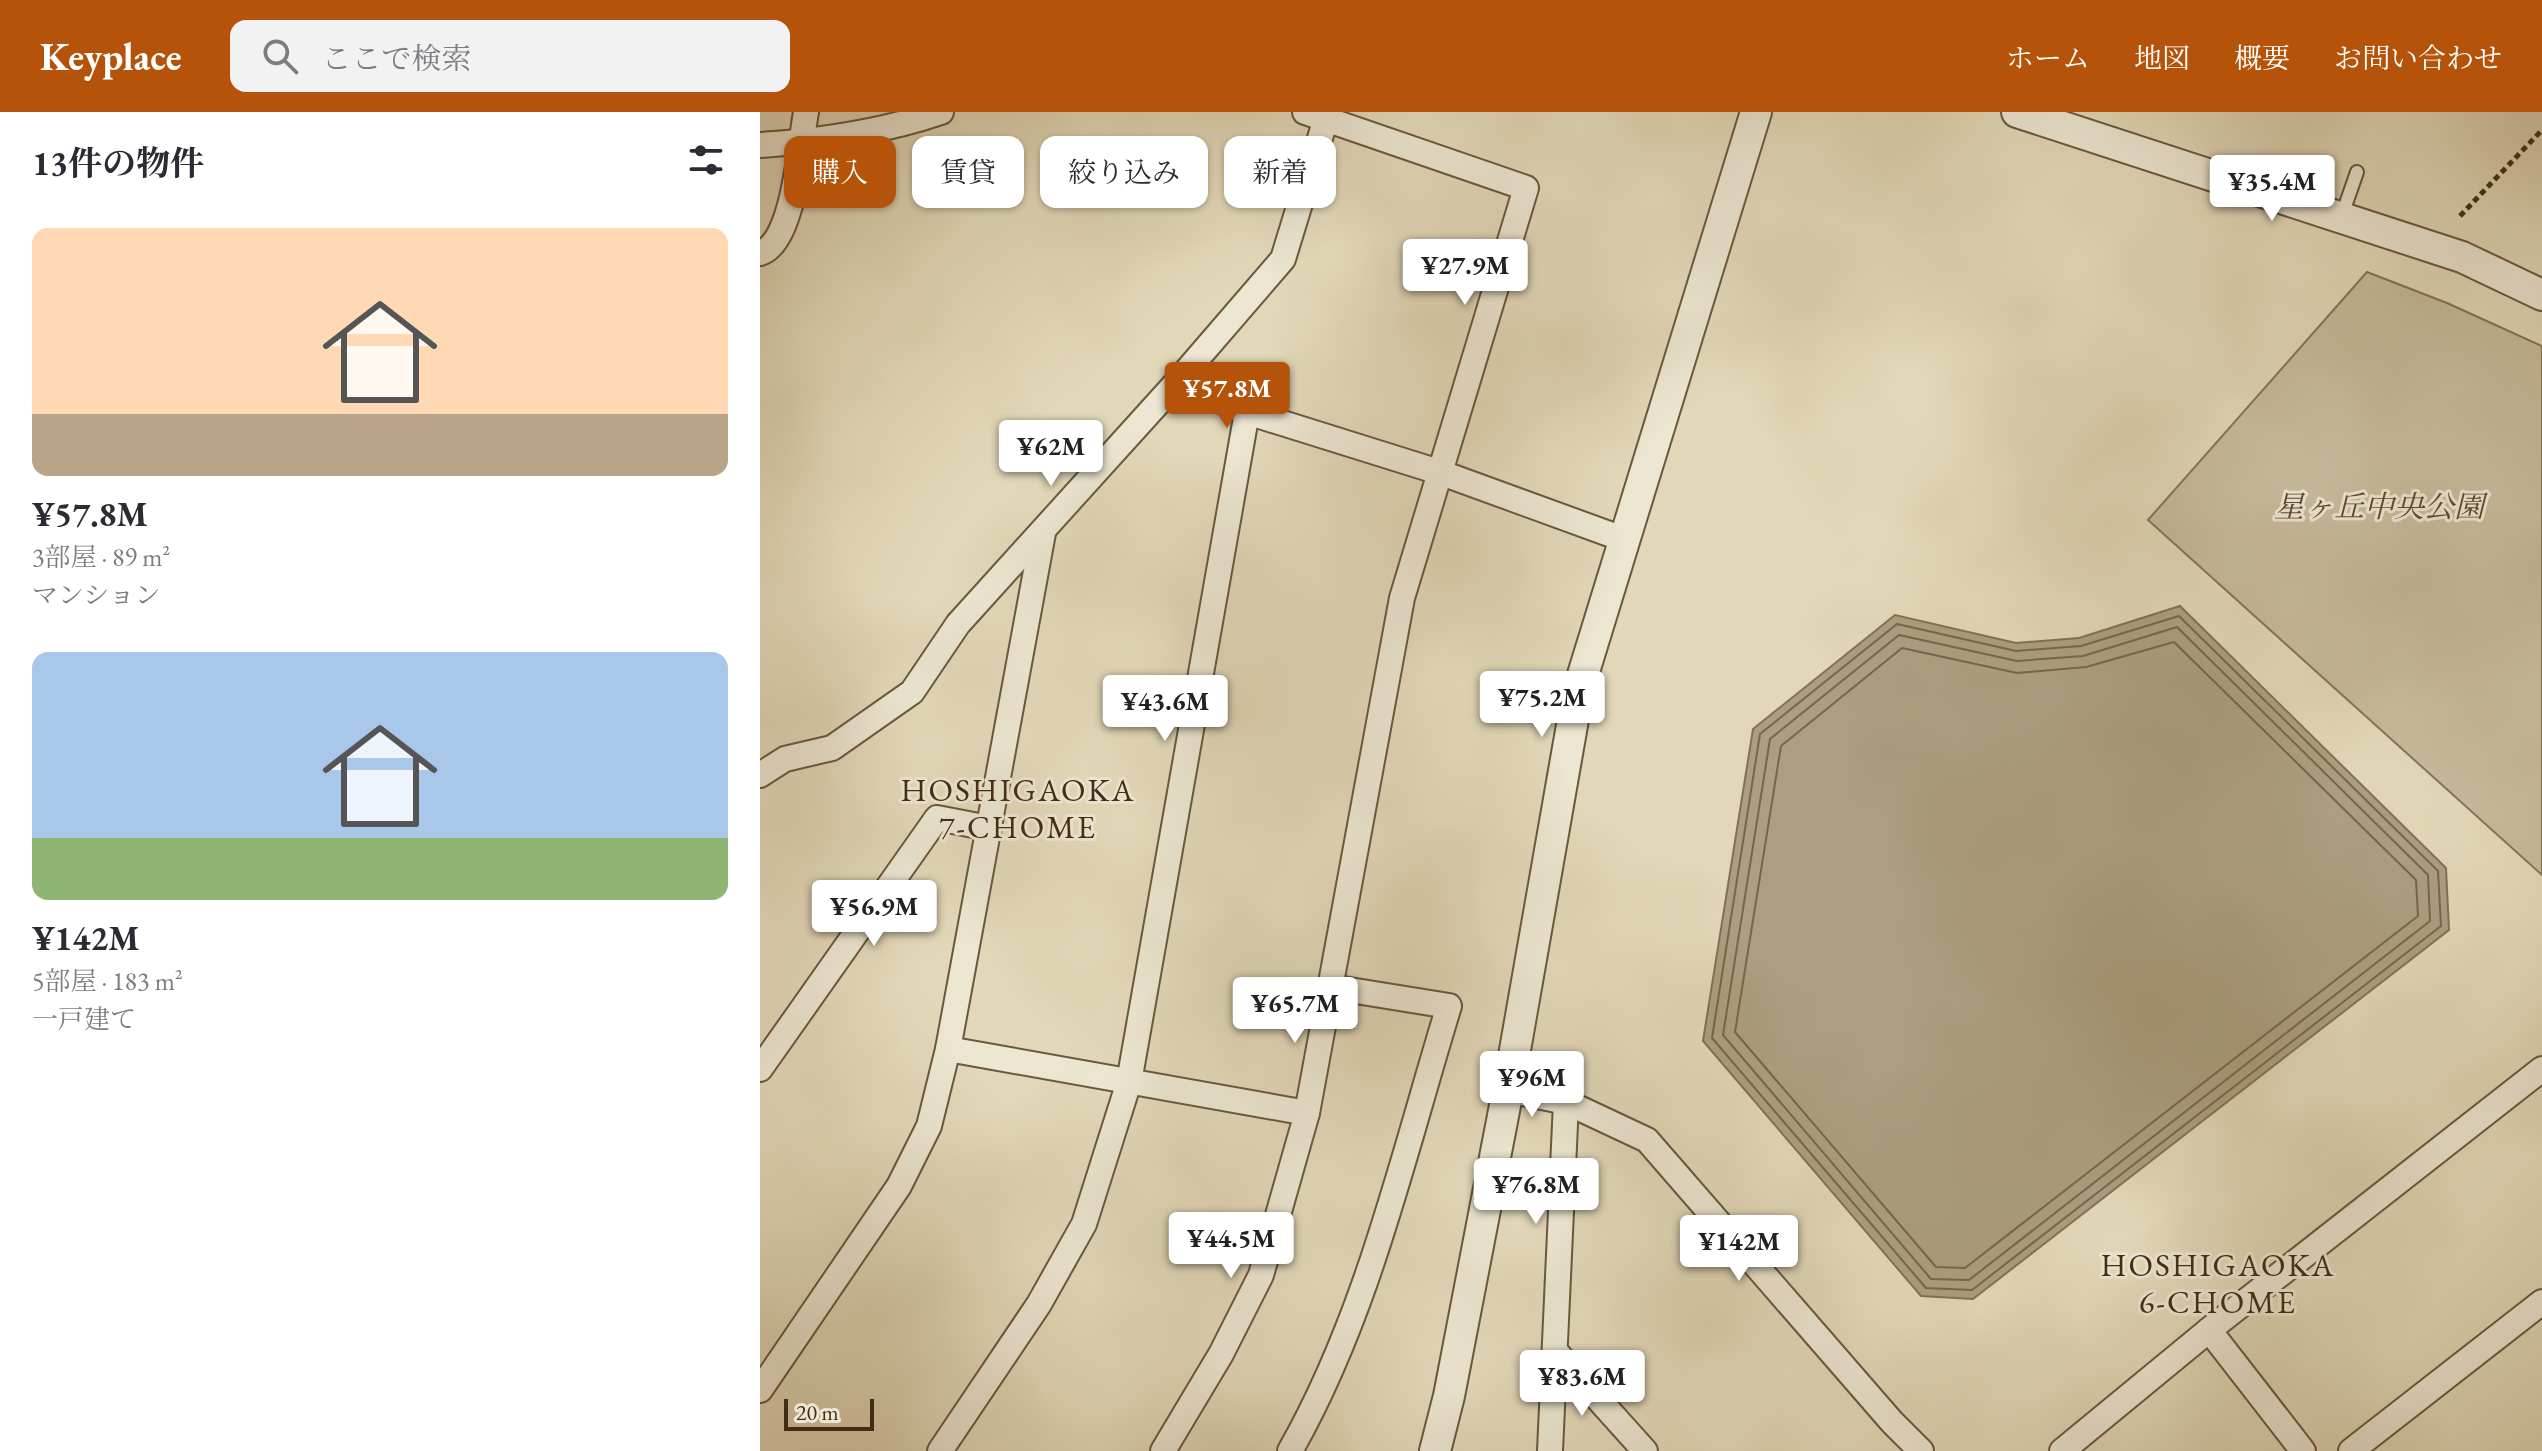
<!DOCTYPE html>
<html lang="ja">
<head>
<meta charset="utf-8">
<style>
  :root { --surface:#fff; --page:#f2f2f3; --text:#2b2b33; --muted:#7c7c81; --accent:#b45309 }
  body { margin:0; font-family:"EB Garamond","Noto Serif JP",serif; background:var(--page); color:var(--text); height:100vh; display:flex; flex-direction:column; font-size:30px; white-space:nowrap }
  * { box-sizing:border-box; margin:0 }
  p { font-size:26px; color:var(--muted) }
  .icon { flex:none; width:44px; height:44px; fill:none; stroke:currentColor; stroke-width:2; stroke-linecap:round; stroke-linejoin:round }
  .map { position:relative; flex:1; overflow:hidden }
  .sheet { display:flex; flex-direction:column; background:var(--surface); width:760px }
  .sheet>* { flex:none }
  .top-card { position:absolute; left:24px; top:24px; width:760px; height:72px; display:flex; gap:16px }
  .scale { position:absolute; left:24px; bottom:20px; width:90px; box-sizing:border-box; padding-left:8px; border:4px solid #422d14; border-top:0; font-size:22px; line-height:28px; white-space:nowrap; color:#422d14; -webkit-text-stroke:6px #ece6d2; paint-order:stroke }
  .price { position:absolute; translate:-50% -68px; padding:0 18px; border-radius:8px; background:#fff; color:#222; font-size:26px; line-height:52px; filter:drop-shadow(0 2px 4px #0008) }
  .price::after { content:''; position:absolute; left:50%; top:48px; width:24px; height:18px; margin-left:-12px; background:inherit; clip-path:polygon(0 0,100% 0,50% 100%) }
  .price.current { background:var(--accent); color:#fff }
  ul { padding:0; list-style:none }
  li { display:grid; align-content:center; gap:16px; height:424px; padding:0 32px }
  li span { display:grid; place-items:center; height:248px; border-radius:16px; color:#555 }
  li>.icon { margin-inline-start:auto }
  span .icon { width:144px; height:144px; fill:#fffc; stroke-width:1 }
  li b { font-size:34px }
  h2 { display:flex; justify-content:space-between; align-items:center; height:96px; padding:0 32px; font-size:34px }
  .pill { padding:0 28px; border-radius:16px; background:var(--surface); box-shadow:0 2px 6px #0004; font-size:28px; line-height:72px }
  .pill.current { background:var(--accent); color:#fff }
  header { display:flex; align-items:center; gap:48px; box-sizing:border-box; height:112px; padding:0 40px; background:var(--accent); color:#fff }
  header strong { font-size:38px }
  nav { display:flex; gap:44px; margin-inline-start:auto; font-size:28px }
  .search { width:560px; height:72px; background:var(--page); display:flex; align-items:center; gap:20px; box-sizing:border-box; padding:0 28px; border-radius:16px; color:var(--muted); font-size:30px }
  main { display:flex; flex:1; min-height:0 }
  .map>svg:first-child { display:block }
  .green { fill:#c7bb9d; stroke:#847458; stroke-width:2 }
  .water { fill:#ac9e81; stroke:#827155; stroke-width:2 }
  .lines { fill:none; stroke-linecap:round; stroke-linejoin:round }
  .shore { stroke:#77664a; stroke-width:2 }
  .service-casing { stroke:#6a583d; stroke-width:16 }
  .minor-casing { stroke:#6a583d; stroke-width:28 }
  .tertiary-casing { stroke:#6a583d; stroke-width:34 }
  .path { stroke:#422d14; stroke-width:5; stroke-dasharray:6 4; stroke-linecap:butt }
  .service { stroke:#ece6d2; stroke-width:12 }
  .minor { stroke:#ece6d2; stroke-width:24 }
  .tertiary { stroke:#ece6d2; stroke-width:30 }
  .labels { text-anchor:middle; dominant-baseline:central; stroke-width:6; stroke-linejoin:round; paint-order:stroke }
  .park-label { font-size:30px; font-style:italic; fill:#5d492f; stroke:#ece6d2 }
  .neighbourhood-label { font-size:32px; letter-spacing:2px; fill:#422d14; stroke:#ece6d2 }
</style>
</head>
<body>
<header>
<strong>Keyplace</strong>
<div class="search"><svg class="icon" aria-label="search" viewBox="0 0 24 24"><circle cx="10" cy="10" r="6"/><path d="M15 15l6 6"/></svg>ここで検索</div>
<nav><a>ホーム</a><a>地図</a><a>概要</a><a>お問い合わせ</a></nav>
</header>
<main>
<section class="sheet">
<h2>13件の物件<svg class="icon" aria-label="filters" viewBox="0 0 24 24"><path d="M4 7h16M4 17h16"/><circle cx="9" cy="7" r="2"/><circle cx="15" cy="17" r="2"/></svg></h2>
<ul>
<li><span style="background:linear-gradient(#ffd9b3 75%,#b9a48a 0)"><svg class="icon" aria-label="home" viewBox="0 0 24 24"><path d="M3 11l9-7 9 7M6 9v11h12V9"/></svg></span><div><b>¥57.8M</b><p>3部屋 · 89 m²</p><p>マンション</p></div></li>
<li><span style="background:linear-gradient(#a9c7e8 75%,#8fb573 0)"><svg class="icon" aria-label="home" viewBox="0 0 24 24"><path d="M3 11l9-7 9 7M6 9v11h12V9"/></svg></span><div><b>¥142M</b><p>5部屋 · 183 m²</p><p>一戸建て</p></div></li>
</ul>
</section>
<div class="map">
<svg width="1782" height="1339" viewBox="0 0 1782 1339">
  <rect width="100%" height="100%" fill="#e2d8b9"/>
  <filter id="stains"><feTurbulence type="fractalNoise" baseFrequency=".0025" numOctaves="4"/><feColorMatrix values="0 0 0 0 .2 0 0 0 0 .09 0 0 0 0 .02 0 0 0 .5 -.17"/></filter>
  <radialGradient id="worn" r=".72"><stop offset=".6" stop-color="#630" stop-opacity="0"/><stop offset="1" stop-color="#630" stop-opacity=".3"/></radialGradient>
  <!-- green -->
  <polygon class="green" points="1607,160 1687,191 1782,234 1782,763 1388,408"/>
  <!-- water -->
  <polygon class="water" points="1420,494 1686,756 1689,818 1213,1187 1161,1184 943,929 993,617 1135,503 1256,531 1319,526"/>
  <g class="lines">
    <!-- shore -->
    <g class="shore">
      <polygon points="1419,504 1678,759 1681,814 1212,1178 1166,1176 952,926 1000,622 1137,512 1256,539 1321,534"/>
      <polygon points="1417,515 1668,763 1670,809 1209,1168 1171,1167 963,923 1010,627 1139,523 1257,549 1323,544"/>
      <polygon points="1414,530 1656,768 1658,804 1205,1156 1176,1155 975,920 1021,634 1142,536 1257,561 1326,555"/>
    </g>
    <defs>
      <polyline id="service" points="1581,106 1597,60"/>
      <g id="minor">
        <polyline points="568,0 523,147 417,270 487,300 679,360 863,427"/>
        <path d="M 0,33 C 62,29 122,20 181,0"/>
        <path d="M 0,141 C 34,131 40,32 46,0"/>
        <polyline points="283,421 188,937 547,1001"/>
        <polyline points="0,663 25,647 72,636 152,580 198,512 417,270"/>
        <polyline points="0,957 177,706 229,716"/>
        <polyline points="748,978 806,990 887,1028 1132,1310 1161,1339"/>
        <polyline points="1449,1218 1543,1339"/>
        <polyline points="796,1240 885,1339"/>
        <polyline points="0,1278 139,1074 169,1014 188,937"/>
        <polyline points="180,1339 279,1192 324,1112 369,970 487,300"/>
        <polyline points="403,1339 461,1242 501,1163 547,1001 642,486 766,76 545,0"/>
        <path d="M 530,1339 C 608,1202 643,1043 689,894 L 571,875"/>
        <polyline points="790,1339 806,990"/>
        <polyline points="1302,1339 1449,1218 1782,957"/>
        <polyline points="1591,1339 1782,1190"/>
      </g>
      <g id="tertiary">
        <polyline points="1257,0 1702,145 1782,183"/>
        <polyline points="675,1339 689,1284 748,978 818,579 996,0"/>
      </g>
    </defs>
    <!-- service casing -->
    <use href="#service" class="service-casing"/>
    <!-- minor casing -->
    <use href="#minor" class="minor-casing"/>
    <!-- tertiary casing -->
    <use href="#tertiary" class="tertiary-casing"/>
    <!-- path -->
    <polyline class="path" points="1700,104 1782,18"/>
    <!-- service -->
    <use href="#service" class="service"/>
    <!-- minor -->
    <use href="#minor" class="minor"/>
    <!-- tertiary -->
    <use href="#tertiary" class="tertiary"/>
  </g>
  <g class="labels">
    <!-- park labels -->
    <g class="park-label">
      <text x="1619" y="394">星ヶ丘中央公園</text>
    </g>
    <!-- neighbourhood labels -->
    <g class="neighbourhood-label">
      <text x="258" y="678">HOSHIGAOKA<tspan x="258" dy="37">7-CHOME</tspan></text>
      <text x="1458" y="1153">HOSHIGAOKA<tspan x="1458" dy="37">6-CHOME</tspan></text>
    </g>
  </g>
  <rect width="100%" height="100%" filter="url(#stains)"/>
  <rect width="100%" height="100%" fill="url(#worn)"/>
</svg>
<div class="scale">20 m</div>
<b class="price" style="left:1512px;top:111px">¥35.4M</b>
<b class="price" style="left:705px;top:195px">¥27.9M</b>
<b class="price current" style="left:467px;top:318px">¥57.8M</b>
<b class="price" style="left:291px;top:376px">¥62M</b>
<b class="price" style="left:782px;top:627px">¥75.2M</b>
<b class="price" style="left:405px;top:631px">¥43.6M</b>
<b class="price" style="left:114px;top:836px">¥56.9M</b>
<b class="price" style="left:535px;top:933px">¥65.7M</b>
<b class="price" style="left:772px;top:1007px">¥96M</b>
<b class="price" style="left:776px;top:1114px">¥76.8M</b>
<b class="price" style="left:471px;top:1168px">¥44.5M</b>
<b class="price" style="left:979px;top:1171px">¥142M</b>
<b class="price" style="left:822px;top:1306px">¥83.6M</b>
<div class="top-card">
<a class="pill current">購入</a>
<a class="pill">賃貸</a>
<a class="pill">絞り込み</a>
<a class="pill">新着</a>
</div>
</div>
</main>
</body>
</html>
